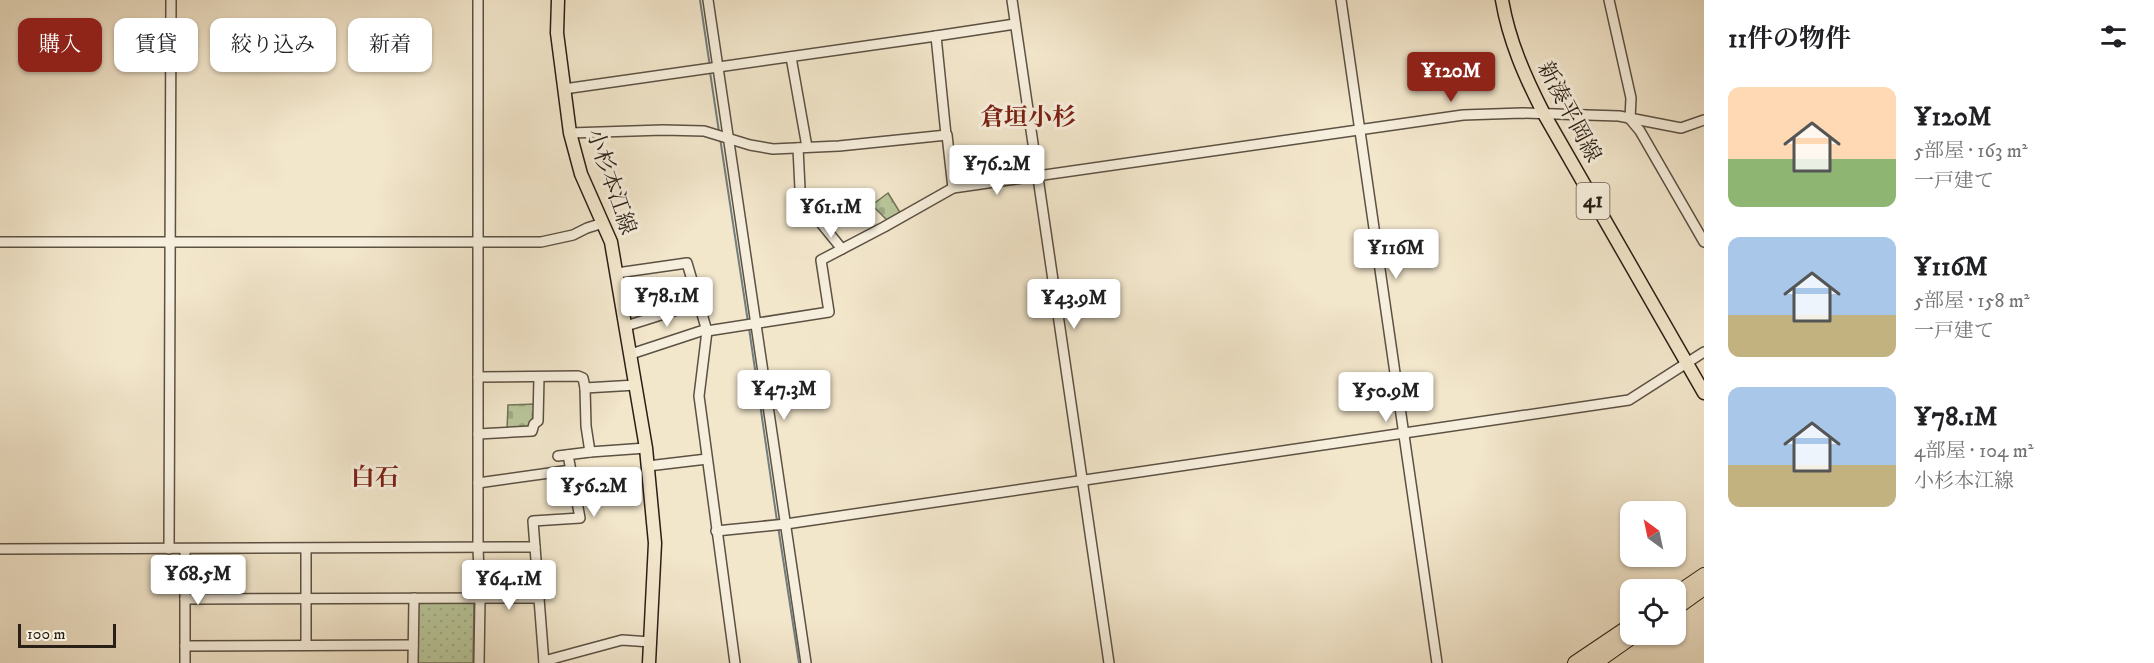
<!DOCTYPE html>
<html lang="ja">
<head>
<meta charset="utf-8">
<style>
  :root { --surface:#fff; --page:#f6f6f6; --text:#202124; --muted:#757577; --accent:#8f2418 }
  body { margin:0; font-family:"IM FELL DW Pica","Noto Serif JP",serif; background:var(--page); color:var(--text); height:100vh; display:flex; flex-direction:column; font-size:22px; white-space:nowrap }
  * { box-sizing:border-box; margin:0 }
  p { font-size:20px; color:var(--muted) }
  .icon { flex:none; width:33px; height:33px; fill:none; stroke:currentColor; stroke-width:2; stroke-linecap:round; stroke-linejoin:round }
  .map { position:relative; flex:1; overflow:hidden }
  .details { display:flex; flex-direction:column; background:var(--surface); width:450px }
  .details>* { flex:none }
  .hud { position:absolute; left:18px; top:18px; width:570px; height:54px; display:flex; gap:12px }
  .needle { width:39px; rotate:327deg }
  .tools { position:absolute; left:1620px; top:501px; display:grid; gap:12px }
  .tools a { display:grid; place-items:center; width:66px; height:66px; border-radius:12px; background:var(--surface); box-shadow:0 2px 4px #0004; font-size:30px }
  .scale { position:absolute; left:18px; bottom:15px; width:98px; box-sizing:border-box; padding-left:6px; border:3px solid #2a1f16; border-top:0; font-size:16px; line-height:21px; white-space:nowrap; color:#2a1f16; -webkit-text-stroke:4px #f7efdd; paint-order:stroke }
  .price { position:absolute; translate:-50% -51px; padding:0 14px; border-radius:6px; background:#fff; color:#222; font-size:20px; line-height:39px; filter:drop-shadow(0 2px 3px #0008) }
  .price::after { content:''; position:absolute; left:50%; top:36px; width:18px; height:14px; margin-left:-9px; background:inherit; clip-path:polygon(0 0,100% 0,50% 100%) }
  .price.active { background:var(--accent); color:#fff }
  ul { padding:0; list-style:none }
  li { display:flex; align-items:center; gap:18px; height:150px; padding:0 24px }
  li span { display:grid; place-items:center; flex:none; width:168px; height:120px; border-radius:12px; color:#555 }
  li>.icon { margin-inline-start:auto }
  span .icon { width:72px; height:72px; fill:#fffc; stroke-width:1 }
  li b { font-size:26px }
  h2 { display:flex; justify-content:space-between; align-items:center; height:72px; padding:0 24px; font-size:26px }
  .pill { padding:0 21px; border-radius:12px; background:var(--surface); box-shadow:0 2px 4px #0004; font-size:21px; line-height:54px }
  .pill.active { background:var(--accent); color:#fff }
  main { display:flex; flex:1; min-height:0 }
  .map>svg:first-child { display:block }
  .cemetery { fill:url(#cemetery-stones); stroke:#717258; stroke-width:1.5 }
  .park { fill:url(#park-dots); stroke:#717258; stroke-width:1.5 }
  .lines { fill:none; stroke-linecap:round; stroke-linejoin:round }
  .stream { stroke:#727d7e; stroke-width:2 }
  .minor-casing { stroke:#5c5143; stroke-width:12 }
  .major-casing { stroke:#2a1f16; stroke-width:15 }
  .highway-casing { stroke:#2a1f16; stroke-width:16 }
  .minor { stroke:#f7efdd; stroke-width:9 }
  .major { stroke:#f2e6cb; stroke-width:12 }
  .highway { stroke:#f2e6cb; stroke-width:14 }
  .labels { text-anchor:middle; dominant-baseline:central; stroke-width:6; stroke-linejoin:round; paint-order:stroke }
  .shield { fill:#f7efdd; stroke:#685d52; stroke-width:1.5 }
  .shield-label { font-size:21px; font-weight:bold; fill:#2a1f16 }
  .street-label { font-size:22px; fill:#2a1f16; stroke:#f7efdd }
  .neighbourhood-label { font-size:24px; font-weight:bold; fill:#7a1f14; stroke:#f7efdd }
</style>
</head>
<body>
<main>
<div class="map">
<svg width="1704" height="663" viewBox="0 0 1704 663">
  <defs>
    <pattern id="cemetery-stones" width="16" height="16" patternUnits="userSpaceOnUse" patternTransform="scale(1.5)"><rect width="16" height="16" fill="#b8c69a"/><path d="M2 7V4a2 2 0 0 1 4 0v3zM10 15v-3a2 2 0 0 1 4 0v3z" fill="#9eaa84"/></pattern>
    <pattern id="park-dots" width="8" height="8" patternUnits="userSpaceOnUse" patternTransform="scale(1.5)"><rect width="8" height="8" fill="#b8c69a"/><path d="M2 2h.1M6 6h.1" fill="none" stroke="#9eaa84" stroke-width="1.8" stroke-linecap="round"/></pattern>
  </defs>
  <rect width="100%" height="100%" fill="#f2e6cb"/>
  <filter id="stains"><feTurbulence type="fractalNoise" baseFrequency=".00333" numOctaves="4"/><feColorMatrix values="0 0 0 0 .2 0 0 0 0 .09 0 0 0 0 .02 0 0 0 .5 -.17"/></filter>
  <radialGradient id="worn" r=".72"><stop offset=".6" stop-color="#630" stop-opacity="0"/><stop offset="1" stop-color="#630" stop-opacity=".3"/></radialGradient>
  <!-- cemetery -->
  <g class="cemetery">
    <polygon points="888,193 901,214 889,222 872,205"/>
    <polygon points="535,404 536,420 531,429 507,430 508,405"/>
  </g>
  <!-- park -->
  <polygon class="park" points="420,601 472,602 474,604 473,663 417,663 418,605"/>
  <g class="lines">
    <!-- stream -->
    <g class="stream">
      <polyline points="700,0 710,67"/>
      <polyline points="710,72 719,132"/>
      <polyline points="720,138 748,322"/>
      <polyline points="749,328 777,521"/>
      <polyline points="778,526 799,663"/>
    </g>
    <defs>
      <g id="minor">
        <polyline points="478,0 478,548 480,598 479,663"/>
        <polyline points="708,0 806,663"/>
        <polyline points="1012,0 1109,663"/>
        <polyline points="1341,0 1437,663"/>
        <polyline points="1609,0 1631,98 1630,119 1640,131 1704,242"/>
        <polyline points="791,57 807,147"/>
        <polyline points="564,89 936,36"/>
        <polyline points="570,133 663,130 704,131 750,145 773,149 839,146 947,135 953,188"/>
        <polyline points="946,135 936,36 1015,24"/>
        <polyline points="798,148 800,189 805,212 816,217 842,249"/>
        <polyline points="0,242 541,242 573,235 587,228 603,223"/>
        <polyline points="617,273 687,263 707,331 699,396 735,663"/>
        <polyline points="626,326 699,303"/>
        <polyline points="707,331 829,312 821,260 884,227 953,188 1463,115 1522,113 1619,116 1681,128 1704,120"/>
        <polyline points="631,354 707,329"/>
        <polyline points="478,377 578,376 583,378 585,388 636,385"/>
        <polyline points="585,388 586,426 590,452 646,448"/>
        <polyline points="478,434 532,431 534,424 538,421 539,377"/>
        <polyline points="558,456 590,452"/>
        <polyline points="648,466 707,459"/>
        <polyline points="478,483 571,470"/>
        <polyline points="716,531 786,524 1629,400 1704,352"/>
        <polyline points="535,547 533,521 580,518 568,455"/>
        <polyline points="0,549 535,547 544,663"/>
        <polyline points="169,549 171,0"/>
        <polyline points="185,549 185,663"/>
        <polyline points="185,599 539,598"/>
        <polyline points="306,645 306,549"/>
        <polyline points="185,646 413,645"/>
        <polyline points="544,661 622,640 651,642"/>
        <polyline points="413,663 414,598"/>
      </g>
      <g id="major">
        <polyline points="558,0 557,33 570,133 581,174 611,242 646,448 655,543 649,663"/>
        <path d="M 1502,0 C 1509,41 1525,77 1544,114 L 1704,393"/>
      </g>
      <g id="highway">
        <polyline points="1676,594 1704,575"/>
        <polyline points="1676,608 1704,588"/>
        <polyline points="1575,663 1630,626"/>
        <polyline points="1595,663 1636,634"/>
      </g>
    </defs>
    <!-- minor casing -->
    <use href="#minor" class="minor-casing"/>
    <!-- major casing -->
    <use href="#major" class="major-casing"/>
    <!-- highway casing -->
    <use href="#highway" class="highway-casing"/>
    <!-- minor -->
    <use href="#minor" class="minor"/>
    <!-- major -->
    <use href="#major" class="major"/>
    <!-- highway -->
    <use href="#highway" class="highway"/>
  </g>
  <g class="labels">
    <!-- shield labels -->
    <rect class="shield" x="1576.5" y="183" width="33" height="36" rx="4.5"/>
    <g class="shield-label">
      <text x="1593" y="201">41</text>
    </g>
    <!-- street labels -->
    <g class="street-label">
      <text transform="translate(1569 112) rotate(62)">新湊平岡線</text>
      <text transform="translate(611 182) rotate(71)">小杉本江線</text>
    </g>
    <!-- neighbourhood labels -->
    <g class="neighbourhood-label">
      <text x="1028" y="118">倉垣小杉</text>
      <text x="375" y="478">白石</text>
    </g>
  </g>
  <rect width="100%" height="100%" filter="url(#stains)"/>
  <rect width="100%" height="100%" fill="url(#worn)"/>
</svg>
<div class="tools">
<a><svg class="needle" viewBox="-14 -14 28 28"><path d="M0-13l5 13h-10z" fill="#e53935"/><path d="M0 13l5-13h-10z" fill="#757577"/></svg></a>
<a><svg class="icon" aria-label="locate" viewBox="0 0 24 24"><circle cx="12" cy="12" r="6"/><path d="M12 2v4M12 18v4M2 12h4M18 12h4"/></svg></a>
</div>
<div class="scale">100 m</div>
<b class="price active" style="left:1451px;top:103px">¥120M</b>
<b class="price" style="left:997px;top:196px">¥76.2M</b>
<b class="price" style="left:831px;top:239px">¥61.1M</b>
<b class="price" style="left:1396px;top:280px">¥116M</b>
<b class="price" style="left:667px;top:328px">¥78.1M</b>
<b class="price" style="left:1074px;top:330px">¥43.9M</b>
<b class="price" style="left:784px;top:421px">¥47.3M</b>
<b class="price" style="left:1386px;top:423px">¥50.9M</b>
<b class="price" style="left:594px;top:518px">¥56.2M</b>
<b class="price" style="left:198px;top:606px">¥68.5M</b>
<b class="price" style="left:509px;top:611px">¥64.1M</b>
<div class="hud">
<a class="pill active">購入</a>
<a class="pill">賃貸</a>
<a class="pill">絞り込み</a>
<a class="pill">新着</a>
</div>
</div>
<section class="details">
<h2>11件の物件<svg class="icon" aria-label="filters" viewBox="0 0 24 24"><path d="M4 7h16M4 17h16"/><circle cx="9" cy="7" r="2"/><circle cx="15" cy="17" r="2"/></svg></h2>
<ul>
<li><span style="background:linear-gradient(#ffd9b3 60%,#8fb573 0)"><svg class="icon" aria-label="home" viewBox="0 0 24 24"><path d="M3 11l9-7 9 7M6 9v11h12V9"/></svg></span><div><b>¥120M</b><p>5部屋 · 163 m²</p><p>一戸建て</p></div></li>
<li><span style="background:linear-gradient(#a9c7e8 65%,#c2b280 0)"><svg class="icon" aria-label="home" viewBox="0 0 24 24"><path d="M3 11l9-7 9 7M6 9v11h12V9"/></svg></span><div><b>¥116M</b><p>5部屋 · 158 m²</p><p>一戸建て</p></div></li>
<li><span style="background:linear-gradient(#a9c7e8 65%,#c2b280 0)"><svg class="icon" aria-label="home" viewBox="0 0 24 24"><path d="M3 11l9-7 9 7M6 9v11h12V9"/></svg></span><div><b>¥78.1M</b><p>4部屋 · 104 m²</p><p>小杉本江線</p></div></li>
</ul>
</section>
</main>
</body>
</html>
